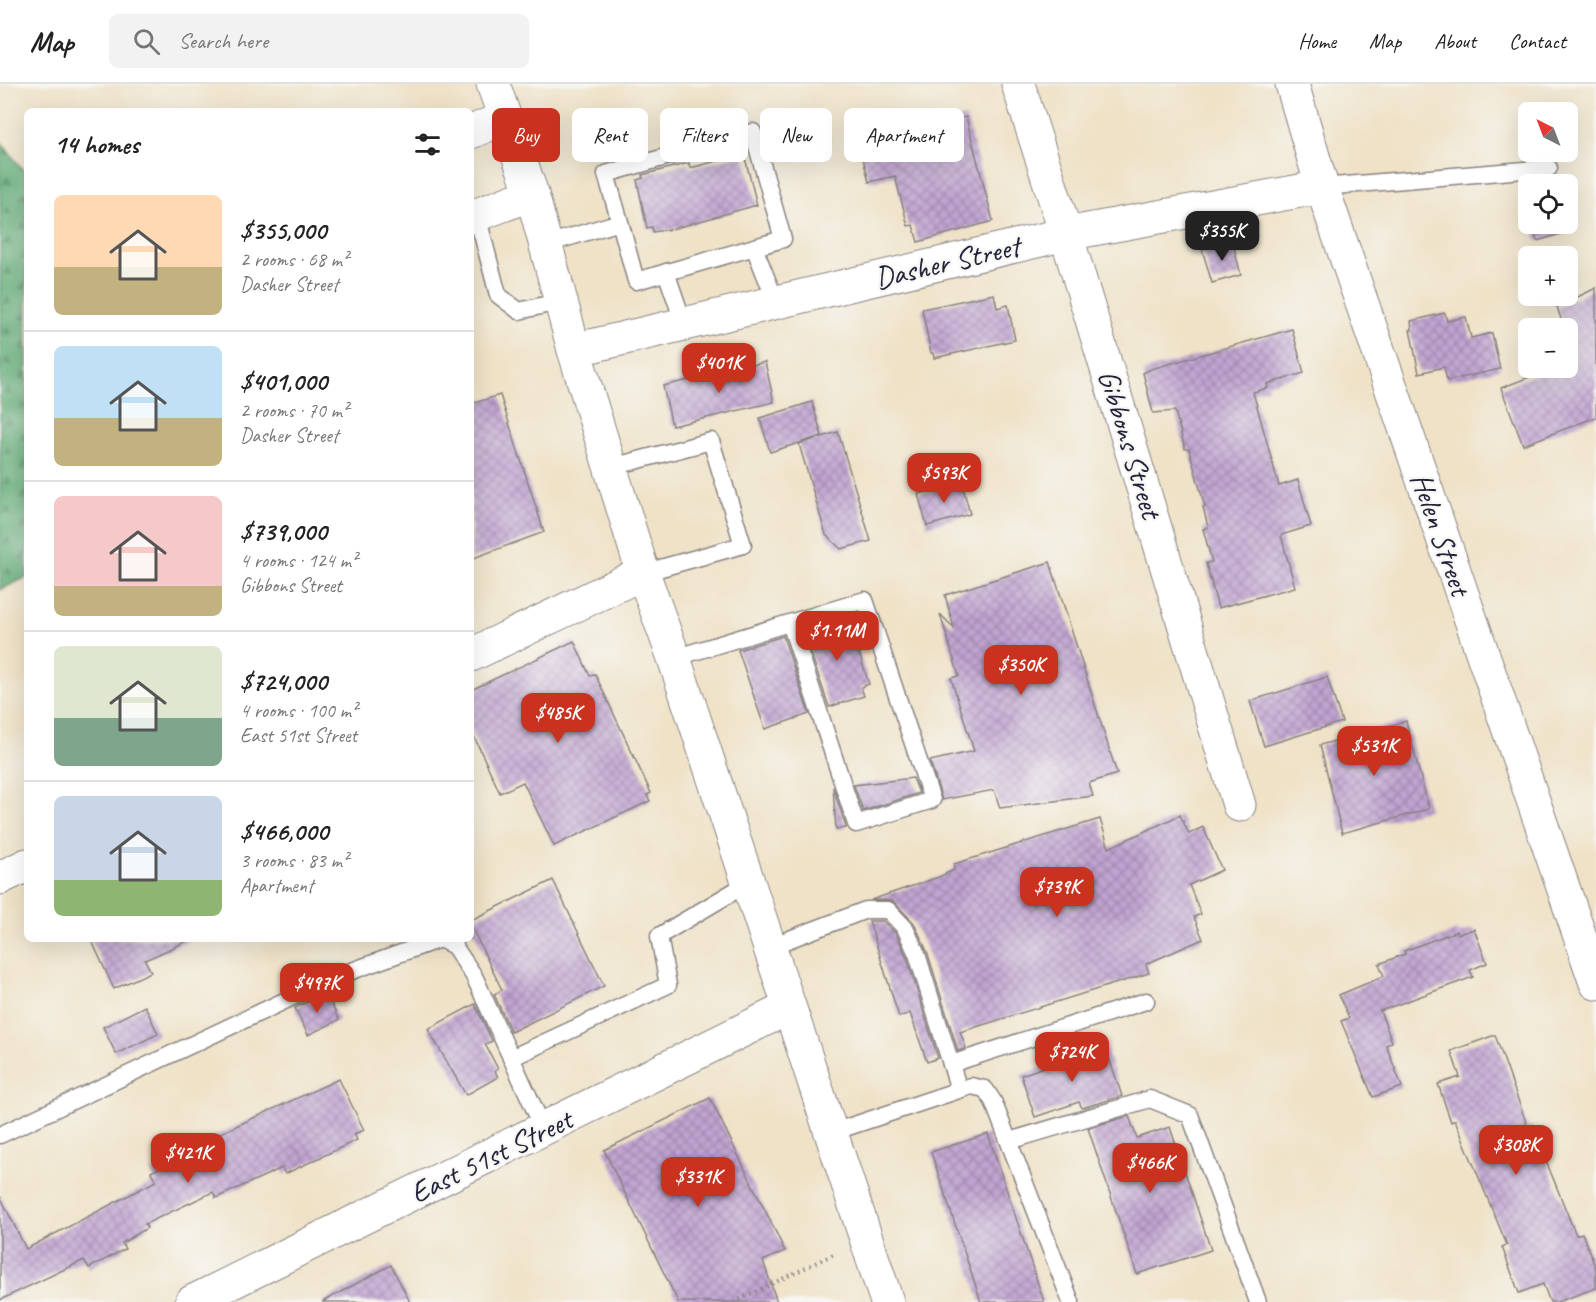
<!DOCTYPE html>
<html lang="en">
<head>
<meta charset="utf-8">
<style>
  :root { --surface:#fff; --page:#f2f2f2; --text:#222; --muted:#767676; --line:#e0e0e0; --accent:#c8321e }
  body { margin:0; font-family:Caveat,sans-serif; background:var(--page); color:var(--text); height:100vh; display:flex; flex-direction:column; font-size:22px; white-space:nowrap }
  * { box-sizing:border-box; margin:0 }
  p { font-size:20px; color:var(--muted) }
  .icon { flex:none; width:33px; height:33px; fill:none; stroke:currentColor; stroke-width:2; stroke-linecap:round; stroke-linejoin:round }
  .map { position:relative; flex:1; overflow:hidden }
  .side { position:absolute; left:24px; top:24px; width:450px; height:834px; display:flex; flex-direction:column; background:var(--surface); border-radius:9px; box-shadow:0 6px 24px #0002 }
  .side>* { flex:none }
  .banner { position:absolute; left:492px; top:24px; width:570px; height:54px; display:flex; gap:12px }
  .needle { width:39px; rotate:318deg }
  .tools { position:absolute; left:1518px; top:18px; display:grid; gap:12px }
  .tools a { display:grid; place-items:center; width:60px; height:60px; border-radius:9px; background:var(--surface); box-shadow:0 6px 24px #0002; font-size:30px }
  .price { position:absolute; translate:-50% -51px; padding:0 14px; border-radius:12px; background:var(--accent); color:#fff; font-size:20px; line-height:39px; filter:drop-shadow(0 2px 3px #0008) }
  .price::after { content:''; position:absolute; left:50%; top:36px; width:18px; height:14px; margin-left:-9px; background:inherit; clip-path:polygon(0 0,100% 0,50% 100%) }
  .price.active { background:#222; color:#fff }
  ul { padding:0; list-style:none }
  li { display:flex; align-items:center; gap:18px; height:150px; padding:0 30px }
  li+li { border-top:2px solid var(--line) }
  li span { display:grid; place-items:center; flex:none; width:168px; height:120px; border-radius:9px; color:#555 }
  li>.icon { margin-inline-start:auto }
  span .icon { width:72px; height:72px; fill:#fffc; stroke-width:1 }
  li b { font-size:26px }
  h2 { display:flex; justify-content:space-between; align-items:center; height:72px; padding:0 30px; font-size:26px }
  .chip { padding:0 21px; border-radius:9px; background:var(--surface); box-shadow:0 6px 24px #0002; font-size:21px; line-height:54px }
  .chip.active { background:var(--accent); color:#fff }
  header { display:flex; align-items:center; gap:36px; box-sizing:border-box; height:84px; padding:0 30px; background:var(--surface); border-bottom:2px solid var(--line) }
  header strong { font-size:28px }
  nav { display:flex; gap:33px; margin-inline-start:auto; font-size:21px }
  .search { width:420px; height:54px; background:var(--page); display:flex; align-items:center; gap:15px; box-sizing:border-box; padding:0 21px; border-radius:9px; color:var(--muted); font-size:22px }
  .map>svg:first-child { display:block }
  .forest { fill:url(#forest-firs); stroke:#416758; stroke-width:1.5 }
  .building { fill:url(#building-cross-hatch) }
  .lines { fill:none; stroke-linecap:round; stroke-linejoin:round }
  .service-casing { stroke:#888281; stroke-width:19 }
  .minor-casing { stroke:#888281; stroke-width:35 }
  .primary-casing { stroke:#888281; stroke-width:35 }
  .path { stroke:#888281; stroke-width:4; stroke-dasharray:1.5 4.5; stroke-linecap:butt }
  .service { stroke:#fff; stroke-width:16 }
  .minor { stroke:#fff; stroke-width:33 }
  .primary { stroke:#fff; stroke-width:33 }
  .labels { text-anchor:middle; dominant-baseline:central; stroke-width:4.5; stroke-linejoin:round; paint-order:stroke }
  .street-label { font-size:30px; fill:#22223b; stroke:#f6f6f2 }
</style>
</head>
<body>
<header>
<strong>Map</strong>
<div class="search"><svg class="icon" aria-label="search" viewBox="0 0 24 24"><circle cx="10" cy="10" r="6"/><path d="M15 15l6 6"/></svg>Search here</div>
<nav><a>Home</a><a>Map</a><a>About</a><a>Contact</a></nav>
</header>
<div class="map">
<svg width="1596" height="1218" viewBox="0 0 1596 1218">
  <defs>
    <pattern id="forest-firs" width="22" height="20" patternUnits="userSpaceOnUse" patternTransform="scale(1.5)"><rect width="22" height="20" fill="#60ac76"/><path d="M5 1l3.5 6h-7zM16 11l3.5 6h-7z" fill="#4f8c62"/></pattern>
    <pattern id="building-cross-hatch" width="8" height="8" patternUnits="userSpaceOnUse" patternTransform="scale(1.5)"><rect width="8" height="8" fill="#c1a4d1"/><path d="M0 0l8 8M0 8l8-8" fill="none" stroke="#9c85ab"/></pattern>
  </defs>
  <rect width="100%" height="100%" fill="#f6f6f2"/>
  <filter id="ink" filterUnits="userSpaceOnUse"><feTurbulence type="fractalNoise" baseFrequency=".0167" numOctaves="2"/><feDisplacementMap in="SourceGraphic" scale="12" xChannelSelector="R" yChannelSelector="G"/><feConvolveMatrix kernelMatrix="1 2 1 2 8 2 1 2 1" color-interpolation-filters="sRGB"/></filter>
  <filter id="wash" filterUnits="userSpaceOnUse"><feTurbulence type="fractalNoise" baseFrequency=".008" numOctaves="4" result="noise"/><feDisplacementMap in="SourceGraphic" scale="24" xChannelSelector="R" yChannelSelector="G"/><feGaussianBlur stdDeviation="1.35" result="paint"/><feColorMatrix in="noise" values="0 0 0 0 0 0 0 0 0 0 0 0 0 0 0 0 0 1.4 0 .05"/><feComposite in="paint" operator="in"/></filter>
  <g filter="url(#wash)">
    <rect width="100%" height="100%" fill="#efe2c7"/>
    <!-- forest -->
    <polygon class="forest" points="0,57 27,91 27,493 0,506"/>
    <g id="blocks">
      <!-- building -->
      <g class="building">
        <polygon points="966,33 993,137 918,158 913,141 908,142 895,92 869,98 859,59"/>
        <polygon points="744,70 757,121 672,145 653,148 652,143 647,144 637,96 643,94 642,91 689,79 690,84"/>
        <polygon points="1554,93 1556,100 1528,100 1528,129 1520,101"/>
        <polygon points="1568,136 1571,147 1537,157 1532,140 1568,140"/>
        <polygon points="1232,156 1241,191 1212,199 1202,165"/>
        <polygon points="1596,204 1596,333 1523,361 1501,304 1553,284 1568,284 1568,278 1573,276 1568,257 1568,244 1564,244 1557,223"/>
        <polygon points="994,210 997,224 1008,221 1015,256 934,274 933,269 931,269 922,225"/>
        <polygon points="1445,229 1447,237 1466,233 1471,254 1492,249 1500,285 1447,297 1444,283 1419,289 1410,246 1412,246 1411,237"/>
        <polygon points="1292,245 1304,289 1267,300 1268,304 1253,308 1279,402 1298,396 1311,442 1281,451 1295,503 1218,524 1206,479 1212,478 1203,445 1208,443 1203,423 1205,423 1189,365 1185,365 1175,327 1153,329 1143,289 1151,285"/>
        <polygon points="765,278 774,318 672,342 663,302"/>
        <polygon points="500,311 544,448 471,475 471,320"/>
        <polygon points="812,318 822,352 770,368 760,334"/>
        <polygon points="838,348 871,457 841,465 826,451 799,360"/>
        <polygon points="962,399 970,430 927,442 918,410"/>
        <polygon points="1050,478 1117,690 1089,699 1093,712 1000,724 994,706 942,716 930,677 974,667 951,594 959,592 940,530 954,544 945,511"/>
        <polygon points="849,532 836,545 850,541 869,600 861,603 864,612 829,623 803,546"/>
        <polygon points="783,552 809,630 765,645 738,566"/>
        <polygon points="574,557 590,592 595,590 651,709 647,711 650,717 554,762 523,698 500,709 471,646 471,606"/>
        <polygon points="1327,593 1342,638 1264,662 1250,617"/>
        <polygon points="1406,637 1429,725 1342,749 1320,661"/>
        <polygon points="913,694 919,709 863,727 854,701"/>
        <polygon points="833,703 846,743 846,744 836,745"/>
        <polygon points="1180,731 1189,750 1203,743 1222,786 1189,801 1201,830 1194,833 1203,855 1146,880 1149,889 960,948 966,964 958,967 927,867 914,839 893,817 871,816 939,793 954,786 954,780 1100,735 1109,764"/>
        <polygon points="553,796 604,902 511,948 494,910 502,906 471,842 471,836"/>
        <polygon points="869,837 883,837 896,850 907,874 938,974 927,978 910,929 899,933"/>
        <polygon points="1474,845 1487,879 1470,886 1473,893 1380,927 1392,958 1386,961 1402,1003 1373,1013 1341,937 1349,934 1339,911 1384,892 1379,880 1405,870 1404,867 1457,847 1458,850"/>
        <polygon points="91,855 192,855 145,876 151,888 114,905"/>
        <polygon points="326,909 339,936 308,951 295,924"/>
        <polygon points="475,920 492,957 485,960 498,985 495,987 498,993 466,1011 428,945"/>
        <polygon points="145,922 158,950 116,970 103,943"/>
        <polygon points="1495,951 1528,1044 1532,1042 1576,1151 1582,1149 1596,1185 1596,1204 1557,1218 1550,1218 1543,1200 1519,1209 1502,1163 1507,1161 1455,1036 1451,1038 1438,1000 1460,993 1451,967"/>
        <polygon points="1105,962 1122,1012 1082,1024 1079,1018 1035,1033 1021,991"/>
        <polygon points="339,995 364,1046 354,1050 357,1056 285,1090 282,1084 216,1114 213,1108 145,1140 147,1144 122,1159 125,1165 89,1184 84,1176 0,1216 0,1112 26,1165 156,1097 151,1088 216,1056 214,1052"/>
        <polygon points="710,1014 785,1167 763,1177 777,1218 678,1218 604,1066"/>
        <polygon points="1129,1032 1137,1054 1170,1043 1211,1166 1137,1190 1088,1044"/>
        <polygon points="988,1050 1044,1218 981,1218 931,1068"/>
        <polygon points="391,1181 410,1218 322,1218"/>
      </g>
    </g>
  </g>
  <g filter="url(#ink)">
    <use href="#blocks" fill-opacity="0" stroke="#888281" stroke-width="1.5"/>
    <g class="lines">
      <defs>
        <g id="service">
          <polyline points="1322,103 1549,84"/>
          <polyline points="477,131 498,211 519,227 562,217"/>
          <polyline points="547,160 620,138 636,197 783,155 753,48 606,90 620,138"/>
          <polyline points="754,163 776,218"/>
          <polyline points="666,188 684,240"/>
          <polyline points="612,383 711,357 743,461 643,489"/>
          <polyline points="674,574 865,516 932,716 856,740 790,539"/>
          <polyline points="769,863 866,826 888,826 905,844 917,870 959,1006"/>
          <polyline points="511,974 668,901 659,852 748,799"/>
          <polyline points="951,980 1146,917"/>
          <polyline points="830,1049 971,1002 985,1005 993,1017 1071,1218"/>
          <polyline points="0,1051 335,893 440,855 454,862 474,892 544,1046"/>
          <polyline points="1009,1057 1150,1015 1190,1031 1258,1218"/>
        </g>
        <g id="minor">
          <polyline points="1018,0 1066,150 1239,721"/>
          <polyline points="1292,0 1322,103 1596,899"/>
          <polyline points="471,48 504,34"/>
          <polyline points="471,133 532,110"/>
          <polyline points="574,266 1066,150 1322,103"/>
          <polyline points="471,571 643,489"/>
          <polyline points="0,794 27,781"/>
          <polyline points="192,1218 788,924"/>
        </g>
        <polyline id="primary" points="493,0 532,110 574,266 643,489 674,574 887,1218"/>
      </defs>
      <!-- service casing -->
      <use href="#service" class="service-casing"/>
      <!-- minor casing -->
      <use href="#minor" class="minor-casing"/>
      <!-- primary casing -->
      <use href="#primary" class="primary-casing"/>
      <!-- path -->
      <polyline class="path" points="734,1218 834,1170"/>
      <!-- service -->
      <use href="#service" class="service"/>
      <!-- minor -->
      <use href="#minor" class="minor"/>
      <!-- primary -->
      <use href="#primary" class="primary"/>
    </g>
  </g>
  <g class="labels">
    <!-- street labels -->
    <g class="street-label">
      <text transform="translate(947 178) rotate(-13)">Dasher Street</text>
      <text transform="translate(1130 360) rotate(73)">Gibbons Street</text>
      <text transform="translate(1441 450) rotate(71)">Helen Street</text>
      <text transform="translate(491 1072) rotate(-26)">East 51st Street</text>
    </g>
  </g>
</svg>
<div class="tools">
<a><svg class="needle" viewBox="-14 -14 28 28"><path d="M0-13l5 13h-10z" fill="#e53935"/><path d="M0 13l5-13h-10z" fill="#767676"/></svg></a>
<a><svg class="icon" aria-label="locate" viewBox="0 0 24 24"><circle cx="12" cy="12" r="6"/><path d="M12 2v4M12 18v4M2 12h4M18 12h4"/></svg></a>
<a>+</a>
<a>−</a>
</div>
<b class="price active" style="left:1222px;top:178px">$355K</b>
<b class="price" style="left:719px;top:310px">$401K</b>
<b class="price" style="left:944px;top:420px">$593K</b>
<b class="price" style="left:837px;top:578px">$1.11M</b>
<b class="price" style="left:1021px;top:612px">$350K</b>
<b class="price" style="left:558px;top:660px">$485K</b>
<b class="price" style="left:1374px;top:693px">$531K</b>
<b class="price" style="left:1057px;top:834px">$739K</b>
<b class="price" style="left:317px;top:930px">$497K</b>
<b class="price" style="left:1072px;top:999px">$724K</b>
<b class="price" style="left:1516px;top:1092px">$308K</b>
<b class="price" style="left:188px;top:1100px">$421K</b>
<b class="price" style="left:1150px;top:1110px">$466K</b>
<b class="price" style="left:698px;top:1124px">$331K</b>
<div class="banner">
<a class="chip active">Buy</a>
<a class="chip">Rent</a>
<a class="chip">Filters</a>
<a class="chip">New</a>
<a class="chip">Apartment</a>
</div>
<section class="side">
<h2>14 homes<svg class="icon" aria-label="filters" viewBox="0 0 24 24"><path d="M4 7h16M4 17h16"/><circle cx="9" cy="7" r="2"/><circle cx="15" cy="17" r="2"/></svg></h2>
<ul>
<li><span style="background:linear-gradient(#ffd9b3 60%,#c2b280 0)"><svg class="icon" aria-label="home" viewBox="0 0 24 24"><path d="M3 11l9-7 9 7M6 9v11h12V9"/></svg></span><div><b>$355,000</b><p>2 rooms · 68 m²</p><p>Dasher Street</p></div></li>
<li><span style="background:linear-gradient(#bfe0f5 60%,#c2b280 0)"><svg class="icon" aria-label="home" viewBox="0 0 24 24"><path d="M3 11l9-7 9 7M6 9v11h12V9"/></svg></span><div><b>$401,000</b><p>2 rooms · 70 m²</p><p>Dasher Street</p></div></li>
<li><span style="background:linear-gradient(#f6c9c9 75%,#c2b280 0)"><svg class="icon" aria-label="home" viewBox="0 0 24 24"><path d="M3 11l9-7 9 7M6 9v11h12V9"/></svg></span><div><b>$739,000</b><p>4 rooms · 124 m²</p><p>Gibbons Street</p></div></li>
<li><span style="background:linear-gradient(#dfe7d0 60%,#7fa58c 0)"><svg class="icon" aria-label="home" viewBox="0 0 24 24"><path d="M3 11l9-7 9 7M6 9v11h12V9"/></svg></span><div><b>$724,000</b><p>4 rooms · 100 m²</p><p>East 51st Street</p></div></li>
<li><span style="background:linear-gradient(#c9d6e8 70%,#8fb573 0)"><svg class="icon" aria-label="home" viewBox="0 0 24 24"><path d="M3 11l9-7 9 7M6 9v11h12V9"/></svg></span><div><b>$466,000</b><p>3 rooms · 83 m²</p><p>Apartment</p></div></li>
</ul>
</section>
</div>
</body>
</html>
